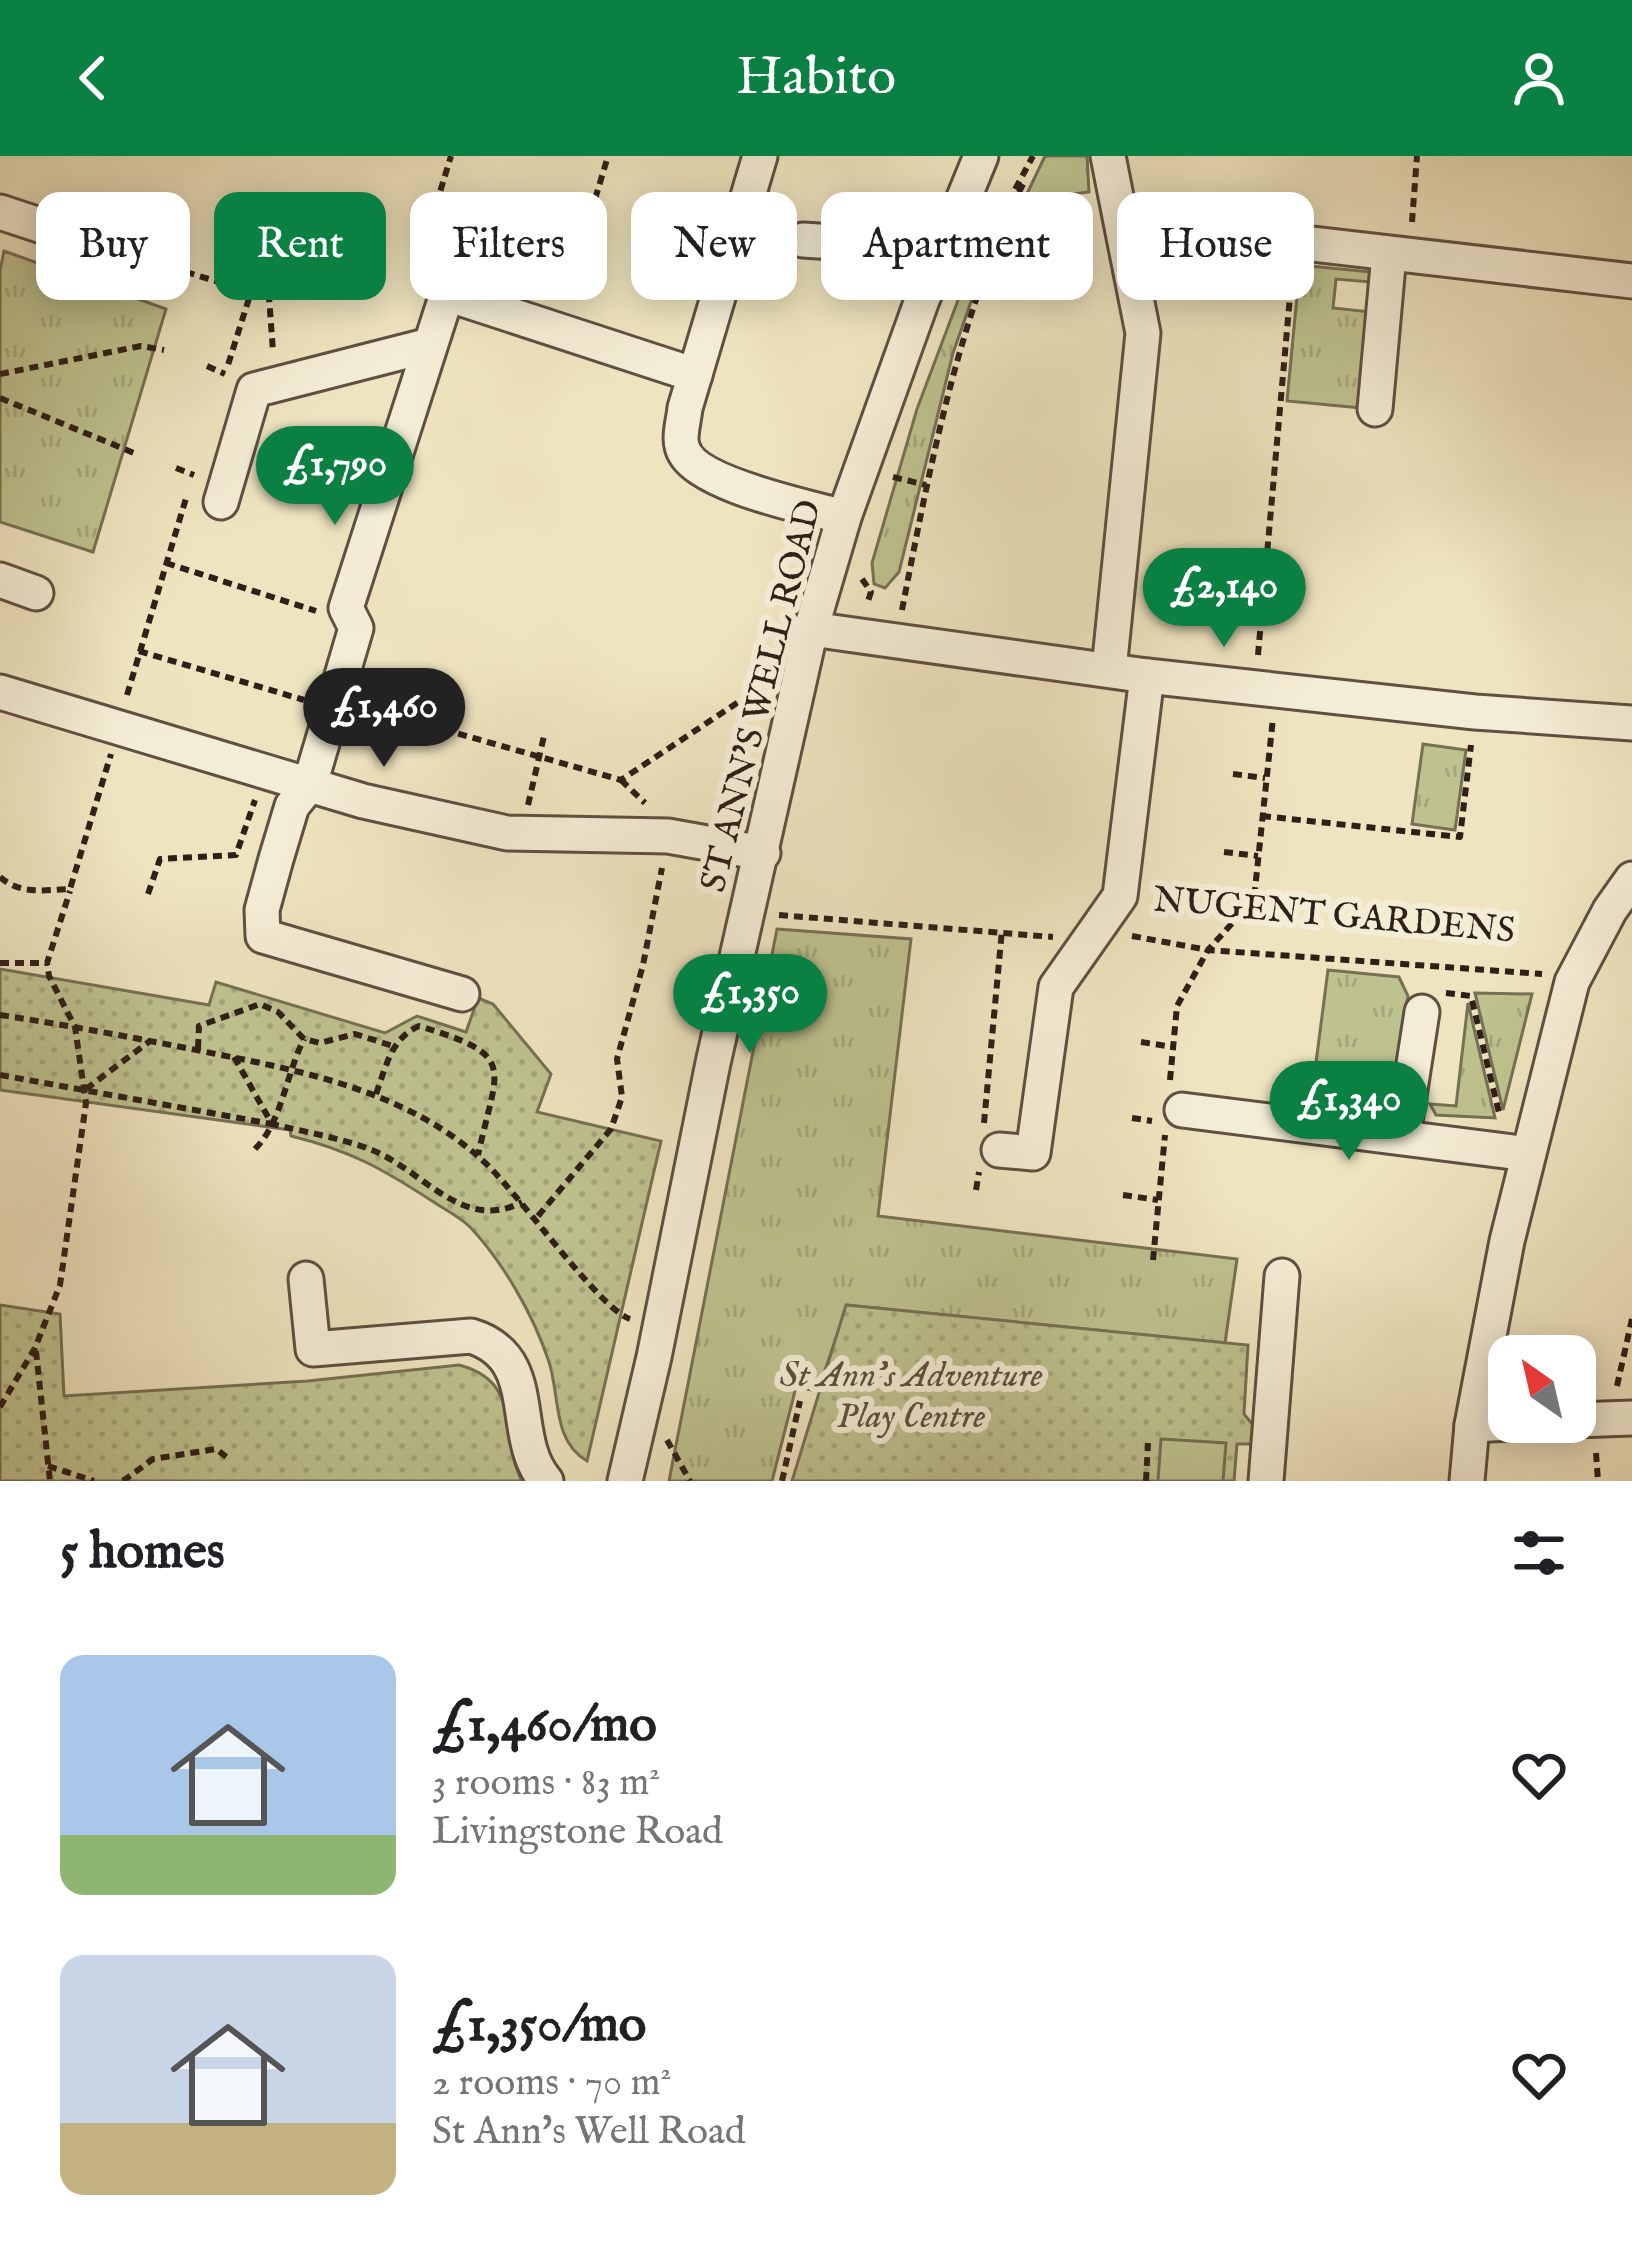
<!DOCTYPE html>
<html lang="en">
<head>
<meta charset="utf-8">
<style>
  :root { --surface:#fff; --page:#f6f6f6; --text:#202124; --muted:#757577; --accent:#0b8043 }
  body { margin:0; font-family:"IM FELL English",serif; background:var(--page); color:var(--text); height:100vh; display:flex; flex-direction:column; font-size:45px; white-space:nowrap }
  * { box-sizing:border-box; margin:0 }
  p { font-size:39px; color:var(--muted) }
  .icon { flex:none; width:66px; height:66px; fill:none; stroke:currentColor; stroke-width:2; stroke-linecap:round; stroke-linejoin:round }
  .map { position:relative; height:1325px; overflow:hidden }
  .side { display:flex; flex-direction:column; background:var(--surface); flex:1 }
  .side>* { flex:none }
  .guide { position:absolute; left:36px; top:36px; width:1560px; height:108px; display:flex; gap:24px }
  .needle { width:78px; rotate:326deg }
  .controls { position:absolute; left:1488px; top:1179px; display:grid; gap:24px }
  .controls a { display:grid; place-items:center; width:108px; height:108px; border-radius:24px; background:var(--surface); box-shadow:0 6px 30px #0003; font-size:60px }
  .price { position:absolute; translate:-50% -102px; padding:0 27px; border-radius:42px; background:var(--accent); color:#fff; font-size:39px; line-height:78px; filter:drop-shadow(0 3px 6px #0008) }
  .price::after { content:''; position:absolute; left:50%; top:72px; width:36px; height:27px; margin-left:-18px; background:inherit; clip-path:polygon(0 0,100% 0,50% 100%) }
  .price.active { background:#222; color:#fff }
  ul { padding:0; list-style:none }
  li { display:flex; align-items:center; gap:36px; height:300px; padding:0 60px }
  li span { display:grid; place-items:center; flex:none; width:336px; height:240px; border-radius:24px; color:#555 }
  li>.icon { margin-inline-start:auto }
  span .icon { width:144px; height:144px; fill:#fffc; stroke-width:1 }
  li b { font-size:51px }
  h2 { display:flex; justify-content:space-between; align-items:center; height:144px; padding:0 60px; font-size:51px }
  .chip { padding:0 42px; border-radius:24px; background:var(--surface); box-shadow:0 6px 30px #0003; font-size:42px; line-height:108px }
  .chip.active { background:var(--accent); color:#fff }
  header { display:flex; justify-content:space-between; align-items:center; height:156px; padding:0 60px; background:var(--accent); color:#fff; font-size:54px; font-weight:600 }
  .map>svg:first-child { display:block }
  .grass { fill:url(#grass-tufts); stroke:#767054; stroke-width:3 }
  .park { fill:url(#park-dots); stroke:#767054; stroke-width:3 }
  .garden { fill:#bec28f; stroke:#767054; stroke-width:3 }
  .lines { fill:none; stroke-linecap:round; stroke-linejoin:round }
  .minor-casing { stroke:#5f5042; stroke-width:39 }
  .path { stroke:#2f1f18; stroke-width:6; stroke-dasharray:9 6; stroke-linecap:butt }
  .minor { stroke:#f4edd5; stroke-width:33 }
  .labels { text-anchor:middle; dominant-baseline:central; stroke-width:12; stroke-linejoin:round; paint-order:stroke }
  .street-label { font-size:36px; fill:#2f1f18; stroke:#f4edd5 }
  .park-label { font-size:36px; font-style:italic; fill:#5a503c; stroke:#f4edd5 }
</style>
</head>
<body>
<header><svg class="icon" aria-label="back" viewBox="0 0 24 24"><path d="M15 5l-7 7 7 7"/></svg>Habito<svg class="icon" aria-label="person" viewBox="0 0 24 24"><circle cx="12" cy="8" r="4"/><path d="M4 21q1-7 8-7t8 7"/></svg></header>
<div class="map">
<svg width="1632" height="1325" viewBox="0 0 1632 1325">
  <defs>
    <pattern id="grass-tufts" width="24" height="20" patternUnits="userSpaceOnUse" patternTransform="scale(3)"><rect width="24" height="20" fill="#bec28f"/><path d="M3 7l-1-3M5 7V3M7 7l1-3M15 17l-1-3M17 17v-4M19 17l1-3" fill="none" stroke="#a4a67b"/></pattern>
    <pattern id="park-dots" width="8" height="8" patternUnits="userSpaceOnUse" patternTransform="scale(3)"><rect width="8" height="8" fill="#bec28f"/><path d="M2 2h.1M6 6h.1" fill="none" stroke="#a4a67b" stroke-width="1.8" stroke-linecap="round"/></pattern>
  </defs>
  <rect width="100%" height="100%" fill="#eee4bf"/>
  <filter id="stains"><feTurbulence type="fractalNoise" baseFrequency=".00167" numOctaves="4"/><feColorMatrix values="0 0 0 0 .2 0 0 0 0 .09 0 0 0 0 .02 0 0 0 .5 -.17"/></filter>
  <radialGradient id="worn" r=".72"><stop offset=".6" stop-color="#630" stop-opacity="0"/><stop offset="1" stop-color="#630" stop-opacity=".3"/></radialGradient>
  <!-- grass -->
  <g class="grass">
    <polygon points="1045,0 1087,0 1089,36 1024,44"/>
    <polygon points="999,66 953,197 899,416 885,432 874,428 872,407 917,253 986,70"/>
    <polygon points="4,95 166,153 93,396 0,366 0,115"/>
    <polygon points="1300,109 1371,116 1370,126 1336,123 1333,152 1371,156 1362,252 1287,245"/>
    <polygon points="1423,588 1466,594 1455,674 1412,668"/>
    <polygon points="777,773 911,783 878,1060 1237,1103 1225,1187 847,1149 818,1235 796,1231 772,1325 669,1325"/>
    <polygon points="1328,814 1399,821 1408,840 1388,952 1311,945"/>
    <polygon points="1475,837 1532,838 1503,954"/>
    <polygon points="1468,847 1495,962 1436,959 1430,948 1456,950"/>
  </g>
  <!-- park -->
  <g class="park">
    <path d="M 0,813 L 209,849 L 216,826 L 385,877 L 417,860 L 466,876 L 478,842 L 493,848 L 551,918 L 537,956 L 661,985 L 587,1305 C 552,1285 560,1239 549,1206 C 534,1160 503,1106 470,1071 C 460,1061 444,1053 432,1045 C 383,1013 349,994 291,980 L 290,974 L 0,934 Z"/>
    <path d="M 0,1149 L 60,1158 L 64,1240 L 308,1225 L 459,1209 C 524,1226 498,1279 522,1325 L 0,1325 Z"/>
    <polygon points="846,1149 1248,1189 1244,1258 1253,1269 1251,1288 1237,1288 1234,1325 792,1325"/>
  </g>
  <!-- garden -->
  <polygon class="garden" points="1161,1283 1226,1287 1223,1325 1158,1325"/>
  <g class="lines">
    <defs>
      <g id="minor">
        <path d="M 760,0 L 685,252 C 684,263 679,280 682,290 C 690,328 808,351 844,361"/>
        <polyline points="1108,0 1143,177 1109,514"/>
        <polyline points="0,56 130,99"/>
        <polyline points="1122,66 1632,125"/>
        <polyline points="803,84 942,93"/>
        <polyline points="1375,253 1389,98"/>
        <polyline points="221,346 254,234 430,189"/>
        <polyline points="0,424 36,437"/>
        <polyline points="811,473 1147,520 1475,556 1632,567"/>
        <polyline points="0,536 363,645 507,677 668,680 763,697"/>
        <polyline points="462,838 263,780 262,754 276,703 292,650 310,628 356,472 346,452 447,138 695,219"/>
        <polyline points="1182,954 1528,998"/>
        <polyline points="1403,979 1422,856"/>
        <polyline points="999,994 1033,997 1056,831 1120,740 1147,520"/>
        <path d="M 306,1123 L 313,1193 L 471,1180 C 543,1202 507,1280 546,1325"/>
        <polyline points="1575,1264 1632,1262"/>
        <polyline points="1472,1269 1530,1266"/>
        <polyline points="625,1325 654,1201 713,907 811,473 844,361 922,144 981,0"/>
        <polyline points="1266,1325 1282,1120"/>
        <polyline points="1467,1325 1472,1269 1507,1085 1572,826 1610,754 1632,723"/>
      </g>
    </defs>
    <!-- minor casing -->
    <use href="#minor" class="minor-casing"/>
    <!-- path -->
    <g class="path">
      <polyline points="994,53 1010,43 1033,0"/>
      <polyline points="1412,66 1417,0"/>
      <polyline points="157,107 251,136 227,212"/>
      <polyline points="440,108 433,59 451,0"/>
      <polyline points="251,136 269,141 273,195"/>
      <polyline points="269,141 292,93"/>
      <polyline points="565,143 608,0"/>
      <polyline points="207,210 225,218"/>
      <polyline points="0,218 141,190 164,194"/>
      <polyline points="0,242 134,297"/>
      <polyline points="176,312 194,319"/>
      <polyline points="893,321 926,329"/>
      <polyline points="166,407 316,455"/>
      <polyline points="862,423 871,436 867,448"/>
      <path d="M 902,454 C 930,310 959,157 1024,26"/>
      <polyline points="139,495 304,544"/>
      <polyline points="1258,499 1292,118"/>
      <polyline points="127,539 187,339"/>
      <polyline points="386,557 621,624 752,537 766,538"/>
      <polyline points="1233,618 1265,622"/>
      <polyline points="621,624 645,647"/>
      <polyline points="528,649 544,580"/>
      <polyline points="1262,660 1460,681 1471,589"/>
      <polyline points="1224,696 1258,700"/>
      <path d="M 0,721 C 20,739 45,734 70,733 L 111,598"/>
      <polyline points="148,738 160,703 236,699 255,644"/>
      <polyline points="779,759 1053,781"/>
      <polyline points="1132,780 1208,794 1542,818"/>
      <polyline points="0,807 47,807 70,735"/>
      <polyline points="1446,837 1471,840 1500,961"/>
      <path d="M 0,859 C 79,871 157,886 236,902 C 322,919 413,942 480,1002 C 516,1033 598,1152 630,1163"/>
      <polyline points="1141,886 1173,891"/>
      <polyline points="198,892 199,870 260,848 278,856 304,883 320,887 355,878 393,890"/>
      <path d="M 234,901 L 272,968 C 305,976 341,982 372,994 C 424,1015 463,1077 522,1046"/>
      <polyline points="0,919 272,968"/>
      <polyline points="1170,924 1177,850 1208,794 1254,743 1273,562"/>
      <polyline points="86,933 150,885"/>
      <path d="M 376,938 C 386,911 391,882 419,870 C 518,900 498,908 478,999"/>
      <polyline points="1132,962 1152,965"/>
      <polyline points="984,967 1002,774"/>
      <path d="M 255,993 C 282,966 286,918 304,883"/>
      <polyline points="976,1034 979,1016"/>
      <polyline points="1123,1039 1158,1044"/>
      <polyline points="538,1060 611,973 622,941 617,903 643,809 662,712"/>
      <polyline points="1153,1104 1165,979"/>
      <polyline points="36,1195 50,1325"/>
      <polyline points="1617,1230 1632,1163"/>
      <polyline points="0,1251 35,1192 60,1129 86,947 75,871 49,820 47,807"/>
      <polyline points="667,1284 690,1325"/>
      <polyline points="1596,1297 1598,1325"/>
      <polyline points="48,1310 94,1325"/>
      <polyline points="123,1325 153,1303 216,1293 229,1303"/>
      <polyline points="782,1325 800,1245"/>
      <polyline points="1146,1325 1148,1287"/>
    </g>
    <!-- minor -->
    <use href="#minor" class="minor"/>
  </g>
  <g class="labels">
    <!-- street labels -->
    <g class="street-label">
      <text transform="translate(762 540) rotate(-76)">ST ANN'S WELL ROAD</text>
      <text transform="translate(1334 760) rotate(5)">NUGENT GARDENS</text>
    </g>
    <!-- park labels -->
    <g class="park-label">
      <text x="911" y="1220">St Ann's Adventure<tspan x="911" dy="41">Play Centre</tspan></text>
    </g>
  </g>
  <rect width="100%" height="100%" filter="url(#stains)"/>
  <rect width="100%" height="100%" fill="url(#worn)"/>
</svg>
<div class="controls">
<a><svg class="needle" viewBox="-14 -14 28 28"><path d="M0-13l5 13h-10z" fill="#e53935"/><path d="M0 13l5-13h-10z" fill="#757577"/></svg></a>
</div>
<b class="price" style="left:335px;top:372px">£1,790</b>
<b class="price" style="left:1224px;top:494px">£2,140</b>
<b class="price active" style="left:384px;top:614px">£1,460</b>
<b class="price" style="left:750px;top:900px">£1,350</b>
<b class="price" style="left:1349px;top:1007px">£1,340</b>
<div class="guide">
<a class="chip">Buy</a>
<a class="chip active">Rent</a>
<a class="chip">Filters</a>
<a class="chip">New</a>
<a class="chip">Apartment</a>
<a class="chip">House</a>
</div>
</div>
<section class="side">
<h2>5 homes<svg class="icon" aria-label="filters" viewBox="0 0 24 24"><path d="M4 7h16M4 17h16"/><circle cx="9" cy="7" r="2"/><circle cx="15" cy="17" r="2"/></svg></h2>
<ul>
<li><span style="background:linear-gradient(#a9c7e8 75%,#8fb573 0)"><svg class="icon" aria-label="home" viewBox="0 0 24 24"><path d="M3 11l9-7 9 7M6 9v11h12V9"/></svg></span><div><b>£1,460/mo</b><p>3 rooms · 83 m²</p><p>Livingstone Road</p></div><svg class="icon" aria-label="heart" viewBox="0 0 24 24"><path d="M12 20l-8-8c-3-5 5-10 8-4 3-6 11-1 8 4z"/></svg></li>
<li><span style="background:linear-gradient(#c9d6e8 70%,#c2b280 0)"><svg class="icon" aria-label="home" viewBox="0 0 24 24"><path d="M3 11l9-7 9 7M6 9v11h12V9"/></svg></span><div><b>£1,350/mo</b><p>2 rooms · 70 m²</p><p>St Ann's Well Road</p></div><svg class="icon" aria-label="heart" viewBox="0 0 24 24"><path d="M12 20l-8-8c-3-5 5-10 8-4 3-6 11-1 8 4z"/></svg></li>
</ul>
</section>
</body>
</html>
